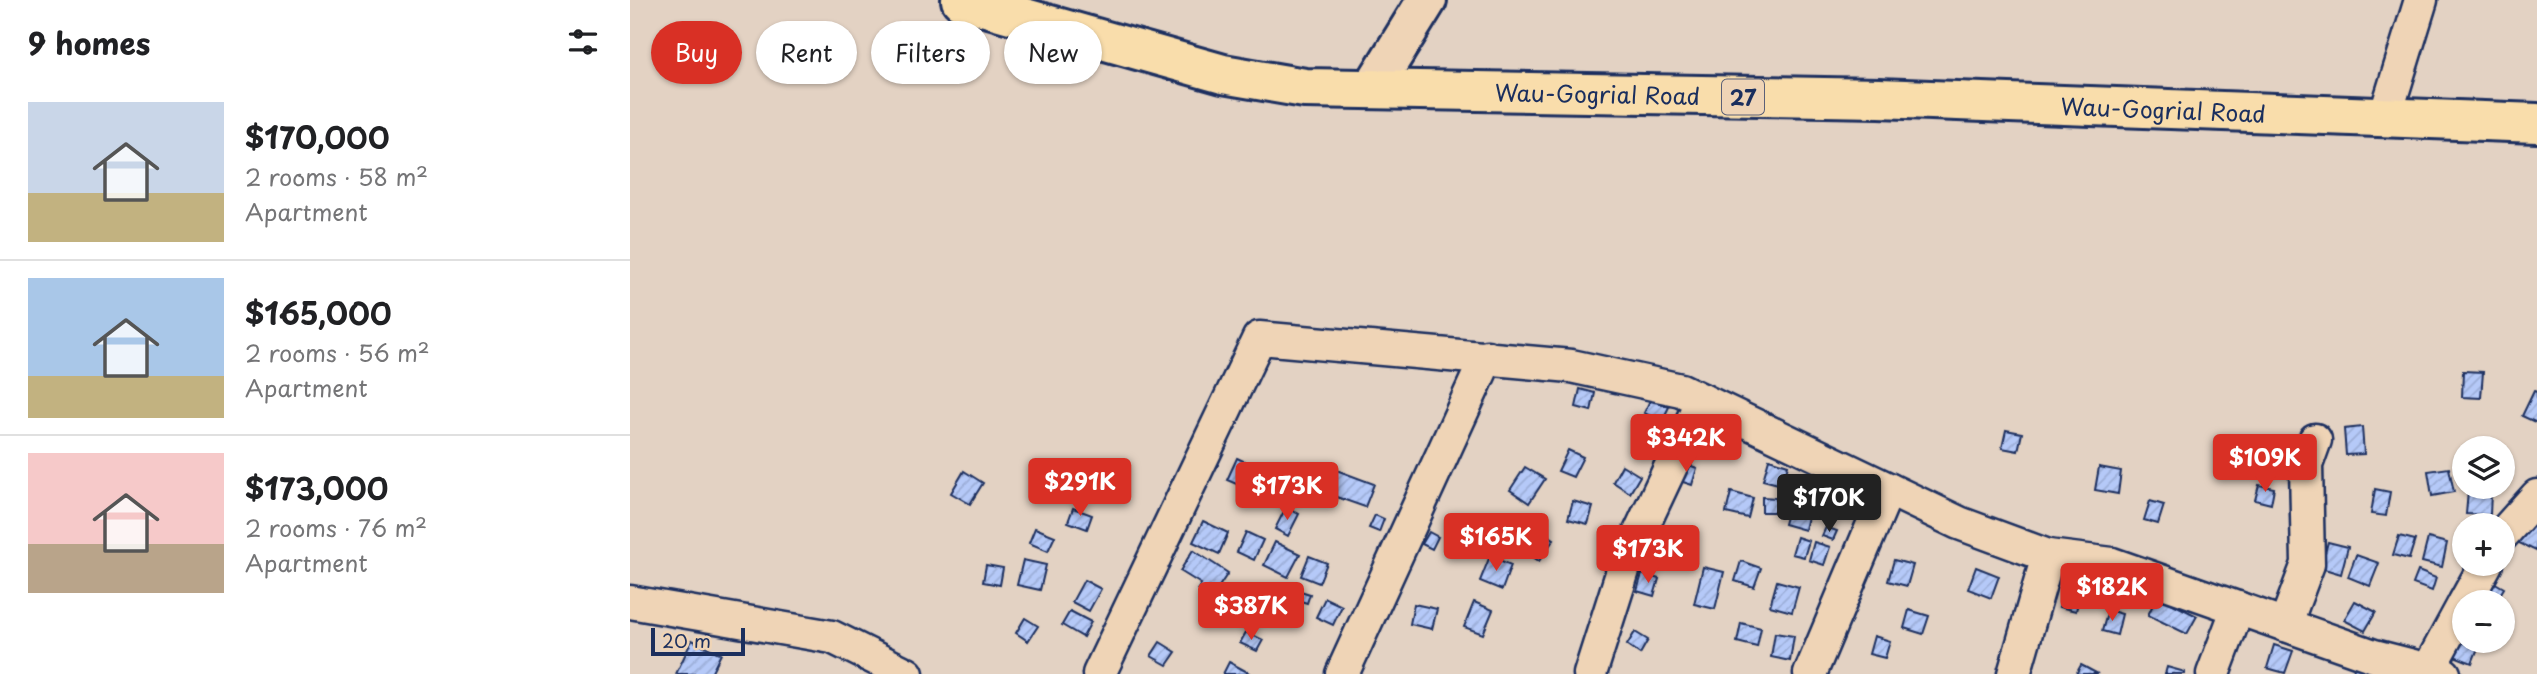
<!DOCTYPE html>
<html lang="en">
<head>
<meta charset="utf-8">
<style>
  :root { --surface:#fff; --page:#f6f6f6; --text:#202124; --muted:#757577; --line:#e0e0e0; --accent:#d93025 }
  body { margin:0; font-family:"Playpen Sans",sans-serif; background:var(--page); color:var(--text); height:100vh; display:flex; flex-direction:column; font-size:26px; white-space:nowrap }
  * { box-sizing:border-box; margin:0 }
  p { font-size:23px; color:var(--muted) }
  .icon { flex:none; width:38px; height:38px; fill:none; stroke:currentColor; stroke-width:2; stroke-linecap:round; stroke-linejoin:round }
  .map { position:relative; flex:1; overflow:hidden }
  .panel { display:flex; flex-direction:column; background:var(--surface); width:630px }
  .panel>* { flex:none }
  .guide { position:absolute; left:21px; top:21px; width:665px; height:63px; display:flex; gap:14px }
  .tools { position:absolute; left:1822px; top:436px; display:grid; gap:14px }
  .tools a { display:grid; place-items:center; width:63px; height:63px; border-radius:50%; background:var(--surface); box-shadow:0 2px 5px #0004; font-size:35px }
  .scale { position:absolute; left:21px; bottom:18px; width:94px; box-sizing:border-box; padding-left:7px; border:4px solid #1b2f5e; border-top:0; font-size:19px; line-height:24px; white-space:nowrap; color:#1b2f5e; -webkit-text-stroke:5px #efd4b6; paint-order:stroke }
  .price { position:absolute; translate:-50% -60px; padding:0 16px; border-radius:7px; background:var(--accent); color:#fff; font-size:23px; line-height:46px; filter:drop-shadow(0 2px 4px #0008) }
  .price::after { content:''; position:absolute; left:50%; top:42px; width:21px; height:16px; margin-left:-10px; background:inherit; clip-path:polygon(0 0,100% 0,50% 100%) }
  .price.current { background:#222; color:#fff }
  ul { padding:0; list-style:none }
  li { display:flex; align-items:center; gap:21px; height:175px; padding:0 28px }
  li+li { border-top:2px solid var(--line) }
  li span { display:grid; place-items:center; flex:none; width:196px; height:140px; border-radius:0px; color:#555 }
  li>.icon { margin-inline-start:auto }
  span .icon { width:84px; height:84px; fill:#fffc; stroke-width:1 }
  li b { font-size:30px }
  h2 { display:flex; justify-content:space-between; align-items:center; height:84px; padding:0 28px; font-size:30px }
  .pill { padding:0 24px; border-radius:32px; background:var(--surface); box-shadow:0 2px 5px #0004; font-size:24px; line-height:63px }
  .pill.current { background:var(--accent); color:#fff }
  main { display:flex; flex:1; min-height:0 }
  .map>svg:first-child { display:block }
  .building { fill:url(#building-hatch); stroke:#1b2f5e; stroke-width:2 }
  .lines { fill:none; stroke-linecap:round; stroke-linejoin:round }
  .street-casing { stroke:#1b2f5e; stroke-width:37 }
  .secondary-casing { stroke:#1b2f5e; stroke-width:44 }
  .primary-casing { stroke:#1b2f5e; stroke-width:44 }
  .street { stroke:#efd4b6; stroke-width:32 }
  .secondary { stroke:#efd4b6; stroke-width:38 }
  .primary { stroke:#f9ddab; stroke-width:38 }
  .labels { text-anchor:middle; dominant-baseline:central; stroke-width:5; stroke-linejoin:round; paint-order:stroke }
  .shield { fill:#efd4b6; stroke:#5b6078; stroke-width:2 }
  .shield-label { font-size:21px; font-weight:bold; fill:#1b2f5e }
  .street-label { font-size:23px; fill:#1b2f5e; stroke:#efd4b6 }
</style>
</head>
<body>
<main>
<section class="panel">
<h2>9 homes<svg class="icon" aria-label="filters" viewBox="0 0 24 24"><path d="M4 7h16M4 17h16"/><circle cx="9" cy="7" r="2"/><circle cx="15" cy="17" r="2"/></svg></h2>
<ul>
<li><span style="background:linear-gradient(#c9d6e8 65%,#c2b280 0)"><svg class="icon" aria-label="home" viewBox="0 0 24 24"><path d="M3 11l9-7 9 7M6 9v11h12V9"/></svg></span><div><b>$170,000</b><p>2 rooms · 58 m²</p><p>Apartment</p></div></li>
<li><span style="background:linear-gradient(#a9c7e8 70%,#c2b280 0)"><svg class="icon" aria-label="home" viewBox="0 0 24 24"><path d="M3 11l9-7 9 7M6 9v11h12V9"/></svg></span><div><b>$165,000</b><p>2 rooms · 56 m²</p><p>Apartment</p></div></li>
<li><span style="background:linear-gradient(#f6c9c9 65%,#b9a48a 0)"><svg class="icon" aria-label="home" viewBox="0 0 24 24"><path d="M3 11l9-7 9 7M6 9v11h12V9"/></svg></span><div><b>$173,000</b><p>2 rooms · 76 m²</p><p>Apartment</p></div></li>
</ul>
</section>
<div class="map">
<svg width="1907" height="674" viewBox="0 0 1907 674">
  <defs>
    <pattern id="building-hatch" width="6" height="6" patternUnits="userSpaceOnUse" patternTransform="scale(1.75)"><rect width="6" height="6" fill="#b5c9f8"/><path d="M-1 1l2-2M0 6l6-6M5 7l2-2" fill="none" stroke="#9badd7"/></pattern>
  </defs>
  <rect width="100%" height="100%" fill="#e3d2c3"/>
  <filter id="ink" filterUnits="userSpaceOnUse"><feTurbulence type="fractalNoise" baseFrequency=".0143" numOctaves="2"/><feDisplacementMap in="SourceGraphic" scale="14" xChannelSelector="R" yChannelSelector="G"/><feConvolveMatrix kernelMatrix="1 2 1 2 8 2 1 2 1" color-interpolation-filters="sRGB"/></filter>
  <g filter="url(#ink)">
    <!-- building -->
    <g class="building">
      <polygon points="1833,371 1853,372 1851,398 1832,397"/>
      <polygon points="950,389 965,393 961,411 946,407"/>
      <polygon points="1904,391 1907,392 1907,423 1892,416"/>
      <polygon points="1021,398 1039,407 1032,421 1014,413"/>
      <polygon points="1732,427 1734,454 1716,455 1714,429"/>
      <polygon points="1376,430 1392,433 1388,451 1372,448"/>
      <polygon points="1599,442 1621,446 1618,467 1595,463"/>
      <polygon points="938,450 953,457 943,477 928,471"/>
      <polygon points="607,458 633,470 623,491 597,480"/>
      <polygon points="1139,459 1158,465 1152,485 1133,480"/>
      <polygon points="1050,462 1067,468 1062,485 1044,479"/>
      <polygon points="992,465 1010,476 1000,493 983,482"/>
      <polygon points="895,467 915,479 899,503 880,490"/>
      <polygon points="1469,467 1491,471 1488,494 1465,490"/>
      <polygon points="701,468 744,484 735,507 692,492"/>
      <polygon points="1819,468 1824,492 1802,496 1798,471"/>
      <polygon points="634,469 658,481 647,504 623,493"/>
      <polygon points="334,471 353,483 340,504 321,493"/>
      <polygon points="1629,485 1644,488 1641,504 1625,500"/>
      <polygon points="1745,489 1760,492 1756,516 1741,514"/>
      <polygon points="1838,491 1861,493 1860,515 1836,514"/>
      <polygon points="1101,492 1123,498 1118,518 1096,513"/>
      <polygon points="1132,497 1146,498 1146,512 1132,512"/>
      <polygon points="1161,498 1181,503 1175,530 1154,524"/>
      <polygon points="943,501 963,507 958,524 938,519"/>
      <polygon points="1520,501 1534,505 1528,524 1514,520"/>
      <polygon points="656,507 669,514 658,536 645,529"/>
      <polygon points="443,508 462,515 457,529 438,522"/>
      <polygon points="745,515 754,519 749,532 739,528"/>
      <polygon points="1897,516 1907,520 1906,551 1885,541"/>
      <polygon points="573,521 598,533 589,554 563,542"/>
      <polygon points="900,523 924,539 909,561 885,545"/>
      <polygon points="1196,527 1207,531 1203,540 1192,536"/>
      <polygon points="405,528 425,536 418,551 399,543"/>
      <polygon points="616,532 633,540 624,560 607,552"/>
      <polygon points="799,532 808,537 802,549 792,544"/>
      <polygon points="1769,536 1785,540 1779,559 1763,555"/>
      <polygon points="1167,537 1179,541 1174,557 1162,554"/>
      <polygon points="1798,538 1817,543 1812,567 1792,562"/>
      <polygon points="645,542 670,554 658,577 634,565"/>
      <polygon points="1184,542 1200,547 1194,565 1179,560"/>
      <polygon points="1698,542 1718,547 1711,574 1691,568"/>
      <polygon points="563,550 598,573 582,597 568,589 571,584 550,571"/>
      <polygon points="1726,555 1749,563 1740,586 1718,577"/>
      <polygon points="679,556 697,563 689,583 671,576"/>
      <polygon points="860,556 881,565 872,590 850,581"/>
      <polygon points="393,560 416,565 410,590 387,585"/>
      <polygon points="1264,560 1283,565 1277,586 1258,581"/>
      <polygon points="1111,561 1131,568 1124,587 1105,581"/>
      <polygon points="356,565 373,568 370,585 353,582"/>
      <polygon points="1073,567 1094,572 1085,609 1064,604"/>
      <polygon points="1346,567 1369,576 1361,598 1338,589"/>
      <polygon points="1788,571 1806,578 1802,591 1783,584"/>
      <polygon points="1012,574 1029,579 1024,596 1007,591"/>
      <polygon points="454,580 471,589 459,611 442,602"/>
      <polygon points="1860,580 1874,588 1868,598 1854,590"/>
      <polygon points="1147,581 1169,587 1162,612 1140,606"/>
      <polygon points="664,589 680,594 677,603 661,598"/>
      <polygon points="1435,590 1450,594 1446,611 1429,607"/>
      <polygon points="1527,596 1567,616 1557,634 1518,615"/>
      <polygon points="695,598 712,606 703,625 686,617"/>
      <polygon points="1725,601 1746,612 1735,631 1714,620"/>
      <polygon points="844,602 863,610 853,634 834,627"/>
      <polygon points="784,604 807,609 802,629 780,624"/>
      <polygon points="1279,610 1299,616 1293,634 1274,628"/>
      <polygon points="1478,610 1492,614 1487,635 1472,631"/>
      <polygon points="440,611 461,622 453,637 432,625"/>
      <polygon points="395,618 408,626 398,641 386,633"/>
      <polygon points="1111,623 1131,628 1127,647 1107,642"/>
      <polygon points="616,632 633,640 627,651 610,643"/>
      <polygon points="1005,632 1018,640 1010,654 997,645"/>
      <polygon points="1145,633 1164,636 1160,661 1141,657"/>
      <polygon points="1834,634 1834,640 1851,641 1842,663 1824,656"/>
      <polygon points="1244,636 1260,641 1255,658 1239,654"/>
      <polygon points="62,640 91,654 81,674 46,674"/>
      <polygon points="530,642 546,652 537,665 521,656"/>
      <polygon points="1644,645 1663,651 1655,673 1637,668"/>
      <polygon points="599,662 621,674 593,674"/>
      <polygon points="1451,665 1468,674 1446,674"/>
      <polygon points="1537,667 1555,672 1555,674 1535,674"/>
      <polygon points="1724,667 1744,673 1744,674 1723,674"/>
    </g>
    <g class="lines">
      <defs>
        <g id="street">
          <polyline points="1755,117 1791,0"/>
          <polyline points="1872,535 1907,496"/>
          <polyline points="0,602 202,637 277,674"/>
          <polyline points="1835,602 1856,564"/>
          <polyline points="1655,625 1678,564 1676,465 1685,440"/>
          <polyline points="469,674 629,338 941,366 1051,390 1329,523 1418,556 1482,564 1744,656 1814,674"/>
          <polyline points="712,674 857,357"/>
          <polyline points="960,674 995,564 1072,400"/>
          <polyline points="1180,674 1258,489"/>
          <polyline points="1384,674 1418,556"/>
          <polyline points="1583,674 1608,608"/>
          <polyline points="1796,674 1834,604"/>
        </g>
        <polyline id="secondary" points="742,89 797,0"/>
        <g id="primary">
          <path id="s1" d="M 331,0 L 593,74 L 675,88 L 1249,98 L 1907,123"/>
        </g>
      </defs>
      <!-- street casing -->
      <use href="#street" class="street-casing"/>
      <!-- secondary casing -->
      <use href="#secondary" class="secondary-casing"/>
      <!-- primary casing -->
      <use href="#primary" class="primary-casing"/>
      <!-- street -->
      <use href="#street" class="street"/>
      <!-- secondary -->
      <use href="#secondary" class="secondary"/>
      <!-- primary -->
      <use href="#primary" class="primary"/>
    </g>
  </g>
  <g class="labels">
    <!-- shield labels -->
    <rect class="shield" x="1092" y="79.5" width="42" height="35" rx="5"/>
    <g class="shield-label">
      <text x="1113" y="97">27</text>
    </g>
    <!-- street labels -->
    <g class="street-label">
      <text stroke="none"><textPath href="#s1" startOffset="648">Wau-Gogrial Road</textPath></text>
      <text stroke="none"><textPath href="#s1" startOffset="1214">Wau-Gogrial Road</textPath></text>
    </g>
  </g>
</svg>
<div class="tools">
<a><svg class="icon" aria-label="layers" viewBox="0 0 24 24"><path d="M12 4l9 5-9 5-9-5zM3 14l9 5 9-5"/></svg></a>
<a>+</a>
<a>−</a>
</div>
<div class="scale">20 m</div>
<b class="price" style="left:1056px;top:474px">$342K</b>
<b class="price" style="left:1635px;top:494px">$109K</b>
<b class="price" style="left:450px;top:518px">$291K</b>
<b class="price" style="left:657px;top:522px">$173K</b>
<b class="price current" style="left:1199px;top:534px">$170K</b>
<b class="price" style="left:866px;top:573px">$165K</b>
<b class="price" style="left:1018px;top:585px">$173K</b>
<b class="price" style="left:1482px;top:623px">$182K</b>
<b class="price" style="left:621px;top:642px">$387K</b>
<div class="guide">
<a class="pill current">Buy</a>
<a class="pill">Rent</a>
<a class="pill">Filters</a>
<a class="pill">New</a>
</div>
</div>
</main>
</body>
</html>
